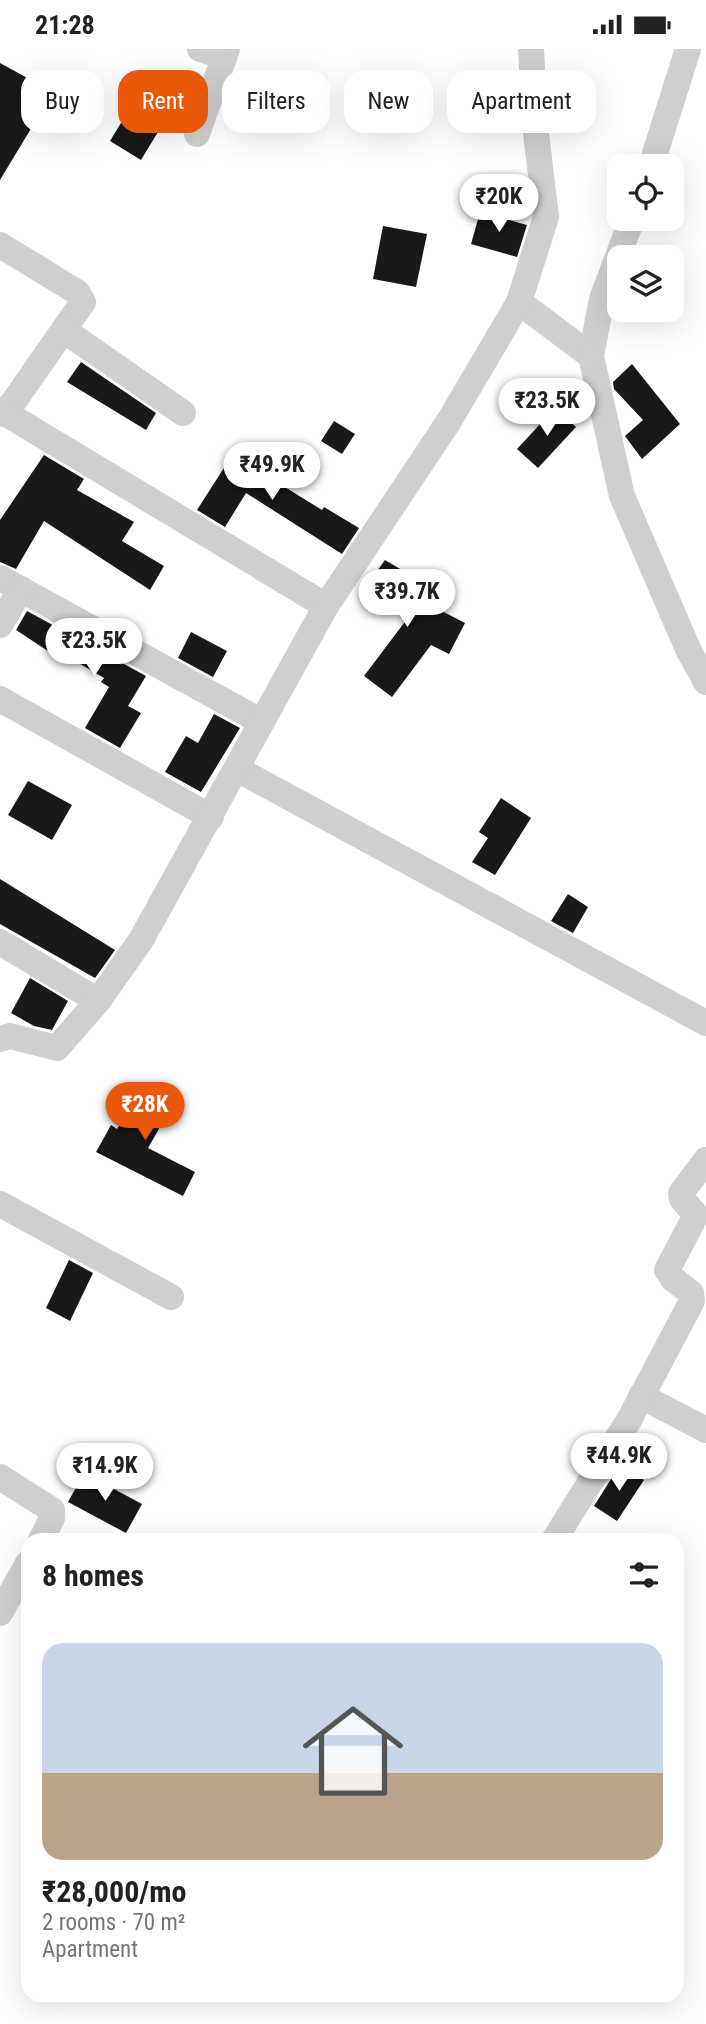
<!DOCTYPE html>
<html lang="en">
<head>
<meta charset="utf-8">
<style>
  :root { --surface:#fff; --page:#f2f2f2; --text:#222; --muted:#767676; --accent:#ea580c }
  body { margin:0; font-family:"Roboto Condensed",sans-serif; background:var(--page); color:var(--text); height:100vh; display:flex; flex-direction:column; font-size:26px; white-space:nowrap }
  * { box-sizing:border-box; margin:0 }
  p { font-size:23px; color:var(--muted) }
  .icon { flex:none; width:38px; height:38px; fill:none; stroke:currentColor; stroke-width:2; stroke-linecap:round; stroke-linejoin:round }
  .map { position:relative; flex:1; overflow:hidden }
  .side { position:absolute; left:21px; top:1484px; width:663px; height:469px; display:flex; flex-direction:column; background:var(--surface); border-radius:21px; box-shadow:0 7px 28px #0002 }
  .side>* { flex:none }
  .banner { position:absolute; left:21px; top:21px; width:665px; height:63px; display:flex; gap:14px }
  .fabs { position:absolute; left:607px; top:105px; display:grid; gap:14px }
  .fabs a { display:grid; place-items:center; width:77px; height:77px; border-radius:14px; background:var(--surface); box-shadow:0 7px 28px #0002; font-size:35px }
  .price { position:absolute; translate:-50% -60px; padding:0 16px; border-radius:24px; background:#fff; color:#222; font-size:23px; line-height:46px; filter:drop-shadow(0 2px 4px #0008) }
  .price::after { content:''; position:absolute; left:50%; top:42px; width:21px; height:16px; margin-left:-10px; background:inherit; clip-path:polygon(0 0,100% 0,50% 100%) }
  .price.current { background:var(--accent); color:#fff }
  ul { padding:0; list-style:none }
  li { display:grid; align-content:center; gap:14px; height:371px; padding:0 21px }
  li span { display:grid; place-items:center; height:217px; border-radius:21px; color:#555 }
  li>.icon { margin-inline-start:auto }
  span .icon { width:126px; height:126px; fill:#fffc; stroke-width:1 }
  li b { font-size:30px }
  h2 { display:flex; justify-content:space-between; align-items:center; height:84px; padding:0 21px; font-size:30px }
  .pill { padding:0 24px; border-radius:21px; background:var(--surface); box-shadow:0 7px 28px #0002; font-size:24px; line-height:63px }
  .pill.current { background:var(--accent); color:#fff }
  .status { display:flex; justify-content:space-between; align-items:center; height:49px; padding:0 35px; background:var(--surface); direction:ltr }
  .status svg { height:19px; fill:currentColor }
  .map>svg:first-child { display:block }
  .building { fill:#191919 }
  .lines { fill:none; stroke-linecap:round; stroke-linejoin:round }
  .minor { stroke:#cfcfcf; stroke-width:26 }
</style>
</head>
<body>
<div class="status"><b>21:28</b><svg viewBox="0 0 49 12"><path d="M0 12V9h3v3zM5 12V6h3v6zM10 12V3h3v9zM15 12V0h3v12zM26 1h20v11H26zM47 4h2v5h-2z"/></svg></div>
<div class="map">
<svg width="706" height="1975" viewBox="0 0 706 1975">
  <rect width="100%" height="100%" fill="#fff"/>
  <!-- building -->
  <g class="building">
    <polygon points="0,14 53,43 0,131"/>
    <polygon points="130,59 161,78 141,111 110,92"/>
    <polygon points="480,163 527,176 517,208 471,195"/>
    <polygon points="383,177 427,185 416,238 373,230"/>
    <polygon points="81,313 156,364 146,381 67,333"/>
    <polygon points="632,315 680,375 642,410 625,387 643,371 614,340 613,333"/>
    <polygon points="555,359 576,378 538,419 517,400"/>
    <polygon points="334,372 355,385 342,405 321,392"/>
    <polygon points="236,400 263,417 259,422 322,461 324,458 359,479 342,505 246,444 225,478 197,461"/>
    <polygon points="44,406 84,430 77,441 134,473 122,492 164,517 150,541 44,472 16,520 0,513 0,471"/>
    <polygon points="385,511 412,527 403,542 465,574 449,605 431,596 392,648 364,627 407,570 362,543"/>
    <polygon points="27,562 146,627 128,657 141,664 120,699 85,679 109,638 101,633 104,629 57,601 54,606 16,581"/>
    <polygon points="191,583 227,602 213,628 178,609"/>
    <polygon points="214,665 240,679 201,743 165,723 186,687 198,694"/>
    <polygon points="28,732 72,756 52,791 8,766"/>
    <polygon points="501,749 531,769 495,826 472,813 488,789 479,783"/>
    <polygon points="0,830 115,901 95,929 0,875"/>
    <polygon points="568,845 588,858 573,884 551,872"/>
    <polygon points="30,929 68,952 52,981 34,977 11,964"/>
    <polygon points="144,1034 175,1052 148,1099 195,1123 183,1147 96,1103 111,1076 117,1080"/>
    <polygon points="69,1211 93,1224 70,1272 46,1259"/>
    <polygon points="620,1416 644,1431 617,1472 594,1457"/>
    <polygon points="84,1424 142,1455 126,1484 68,1453"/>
  </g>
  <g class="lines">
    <!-- minor -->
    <g class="minor">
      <polyline points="200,0 224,8"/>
      <polyline points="197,85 227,0"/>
      <polyline points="651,117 688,0"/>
      <polyline points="0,196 77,243 83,253 5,365"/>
      <polyline points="519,253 591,307 622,447 688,600 706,633"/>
      <polyline points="65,282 183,364"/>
      <polyline points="591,307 602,250 632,170"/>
      <polyline points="0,361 326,557"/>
      <polyline points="0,529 262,673"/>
      <polyline points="0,576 21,540"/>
      <polyline points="0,650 211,768"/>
      <polyline points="237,720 706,974"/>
      <polyline points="0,893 98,952"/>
      <polyline points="0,990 10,987 57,999 98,952 141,891 326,557 449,372 519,253 546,168 535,76 531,0"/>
      <polyline points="0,1155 171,1248"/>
      <polyline points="641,1347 706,1381"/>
      <polyline points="0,1428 52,1461 52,1469 41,1491"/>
      <polyline points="554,1491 629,1371 692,1252 691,1244 673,1230 667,1221 696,1166 682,1150 681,1144 706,1111"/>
      <polyline points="0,1564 28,1514"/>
    </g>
  </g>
</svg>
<div class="fabs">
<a><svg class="icon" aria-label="locate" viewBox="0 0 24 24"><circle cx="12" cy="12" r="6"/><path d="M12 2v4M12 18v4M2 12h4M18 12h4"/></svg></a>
<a><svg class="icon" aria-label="layers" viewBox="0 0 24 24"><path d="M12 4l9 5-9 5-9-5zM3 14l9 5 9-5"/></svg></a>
</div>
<b class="price" style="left:499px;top:185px">₹20K</b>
<b class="price" style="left:547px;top:389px">₹23.5K</b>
<b class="price" style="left:272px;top:453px">₹49.9K</b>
<b class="price" style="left:407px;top:580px">₹39.7K</b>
<b class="price" style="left:94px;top:629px">₹23.5K</b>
<b class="price current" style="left:145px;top:1093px">₹28K</b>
<b class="price" style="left:619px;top:1444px">₹44.9K</b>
<b class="price" style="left:105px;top:1454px">₹14.9K</b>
<div class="banner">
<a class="pill">Buy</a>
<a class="pill current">Rent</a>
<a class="pill">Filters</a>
<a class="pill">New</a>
<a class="pill">Apartment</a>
</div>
<section class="side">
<h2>8 homes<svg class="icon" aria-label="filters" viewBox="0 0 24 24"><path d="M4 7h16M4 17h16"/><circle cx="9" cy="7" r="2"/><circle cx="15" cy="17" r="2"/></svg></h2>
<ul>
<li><span style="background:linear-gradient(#c9d6e8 60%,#b9a48a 0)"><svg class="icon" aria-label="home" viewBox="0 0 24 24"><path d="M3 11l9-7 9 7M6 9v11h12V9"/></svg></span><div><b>₹28,000/mo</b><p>2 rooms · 70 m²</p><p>Apartment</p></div></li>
</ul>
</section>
</div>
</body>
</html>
